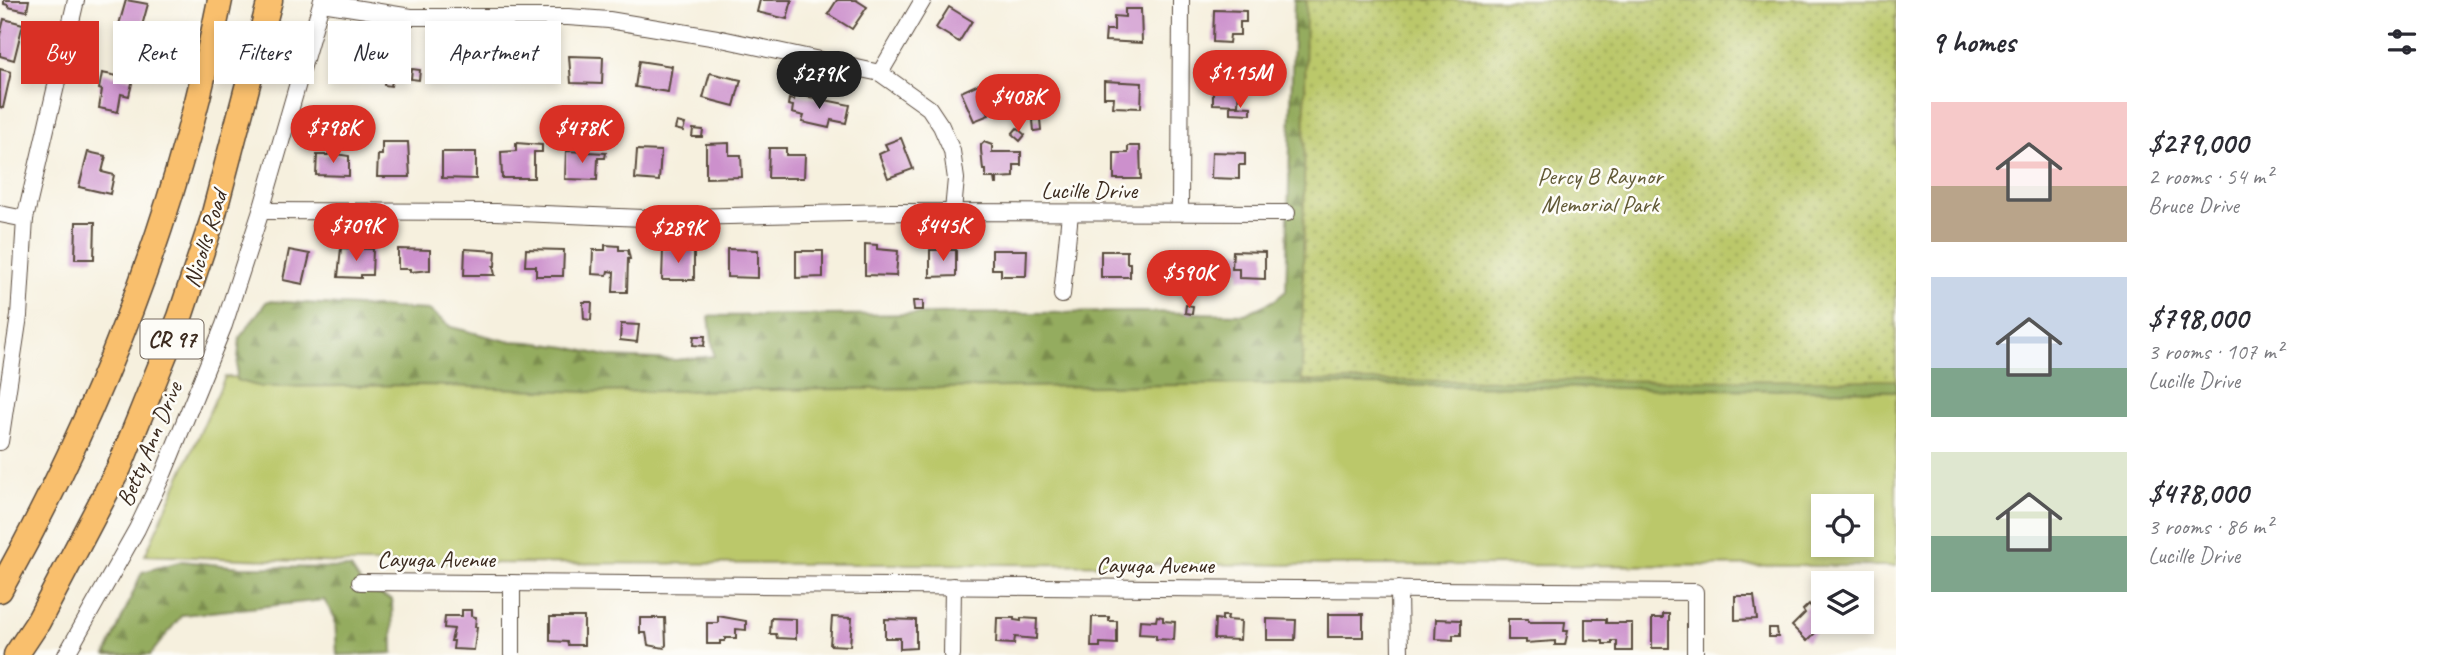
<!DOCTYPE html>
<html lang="en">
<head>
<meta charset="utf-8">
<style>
  :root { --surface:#fff; --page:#f7f7f7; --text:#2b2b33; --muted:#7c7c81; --accent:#d93025 }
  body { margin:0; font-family:Caveat,sans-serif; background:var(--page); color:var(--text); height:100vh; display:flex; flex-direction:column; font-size:26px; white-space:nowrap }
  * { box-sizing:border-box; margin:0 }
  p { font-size:23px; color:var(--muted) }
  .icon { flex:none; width:38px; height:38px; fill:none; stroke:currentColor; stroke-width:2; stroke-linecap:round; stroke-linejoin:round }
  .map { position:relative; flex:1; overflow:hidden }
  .details { display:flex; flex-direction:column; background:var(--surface); width:560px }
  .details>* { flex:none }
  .banner { position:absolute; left:21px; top:21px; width:665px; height:63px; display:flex; gap:14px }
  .buttons { position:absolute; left:1811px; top:494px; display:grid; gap:14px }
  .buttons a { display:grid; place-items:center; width:63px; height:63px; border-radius:0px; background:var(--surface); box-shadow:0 4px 10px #0003; font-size:35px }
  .price { position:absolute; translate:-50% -60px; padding:0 16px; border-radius:24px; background:var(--accent); color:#fff; font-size:23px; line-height:46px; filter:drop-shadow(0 2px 4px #0008) }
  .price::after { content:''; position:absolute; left:50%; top:42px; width:21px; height:16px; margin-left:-10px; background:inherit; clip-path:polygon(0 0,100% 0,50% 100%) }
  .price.current { background:#222; color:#fff }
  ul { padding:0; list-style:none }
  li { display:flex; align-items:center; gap:21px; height:175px; padding:0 35px }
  li span { display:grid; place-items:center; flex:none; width:196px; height:140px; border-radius:0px; color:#555 }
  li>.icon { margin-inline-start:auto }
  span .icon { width:84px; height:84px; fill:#fffc; stroke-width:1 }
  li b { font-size:30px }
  h2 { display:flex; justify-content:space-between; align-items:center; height:84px; padding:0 35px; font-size:30px }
  .pill { padding:0 24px; border-radius:0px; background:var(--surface); box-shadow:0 4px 10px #0003; font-size:24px; line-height:63px }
  .pill.current { background:var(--accent); color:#fff }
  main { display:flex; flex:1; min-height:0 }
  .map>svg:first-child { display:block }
  .grass { fill:#bbc86a; stroke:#7b7944; stroke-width:2; fill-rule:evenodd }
  .forest { fill:url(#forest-firs); stroke:#686b3e; stroke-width:2 }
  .park { fill:url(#park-dots); stroke:#7b7944; stroke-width:2 }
  .building { fill:#cc90cc }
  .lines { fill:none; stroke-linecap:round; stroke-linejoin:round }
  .minor-casing { stroke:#57483b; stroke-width:18 }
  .highway-casing { stroke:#57483b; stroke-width:27 }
  .minor { stroke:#fff; stroke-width:16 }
  .highway { stroke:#f9bf6d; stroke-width:24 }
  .labels { text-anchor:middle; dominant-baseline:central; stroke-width:5; stroke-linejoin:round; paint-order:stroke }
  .shield { fill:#fdfcf7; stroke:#75695f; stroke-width:2 }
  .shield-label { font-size:23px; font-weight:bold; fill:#3b2a1e }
  .park-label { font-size:24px; fill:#615935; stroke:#fdfcf7 }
  .street-label { font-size:24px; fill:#3b2a1e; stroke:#fdfcf7 }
</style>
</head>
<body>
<main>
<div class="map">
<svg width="1896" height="655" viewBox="0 0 1896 655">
  <defs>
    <pattern id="forest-firs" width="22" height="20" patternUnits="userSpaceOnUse" patternTransform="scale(1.75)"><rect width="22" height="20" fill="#94ac5e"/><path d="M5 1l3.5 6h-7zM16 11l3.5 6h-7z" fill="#7a8c4d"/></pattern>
    <pattern id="park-dots" width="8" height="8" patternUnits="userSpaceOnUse" patternTransform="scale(1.75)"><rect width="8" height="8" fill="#bbc86a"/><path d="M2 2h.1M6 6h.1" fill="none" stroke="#99a357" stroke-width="1.8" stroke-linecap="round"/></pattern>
  </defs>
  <rect width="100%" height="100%" fill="#fdfcf7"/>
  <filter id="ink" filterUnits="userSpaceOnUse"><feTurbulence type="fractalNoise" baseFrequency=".0143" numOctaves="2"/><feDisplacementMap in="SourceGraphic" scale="14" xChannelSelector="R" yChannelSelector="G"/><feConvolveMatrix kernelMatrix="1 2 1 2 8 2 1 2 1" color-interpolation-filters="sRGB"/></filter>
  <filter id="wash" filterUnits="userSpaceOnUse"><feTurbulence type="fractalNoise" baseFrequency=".00686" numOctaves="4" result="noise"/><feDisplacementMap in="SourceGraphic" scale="28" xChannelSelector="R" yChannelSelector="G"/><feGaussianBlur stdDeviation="1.57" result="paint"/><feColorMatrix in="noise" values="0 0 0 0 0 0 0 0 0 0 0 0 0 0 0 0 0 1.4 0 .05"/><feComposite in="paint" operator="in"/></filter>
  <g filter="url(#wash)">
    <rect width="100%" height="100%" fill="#f6f0de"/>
    <!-- grass -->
    <path class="grass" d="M 225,377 L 1896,388 L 1896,566 L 344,563 L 145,555 ZM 1824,506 L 1862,506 L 1862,544 L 1824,544 Z"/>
    <!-- forest -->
    <g class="forest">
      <polygon points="1294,0 1896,0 1896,391 1267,384 585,392 425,385 261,387 236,380 240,337 267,301 429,310 451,327 507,341 530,342 567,347 611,357 676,360 714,356 709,316 1139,312 1245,314 1275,300 1286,291"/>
      <polygon points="182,561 241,567 351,568 364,588 392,600 393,653 337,655 335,618 324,600 182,615 150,655 106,655 142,572"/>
    </g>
    <!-- park -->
    <polygon class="park" points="1306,0 1896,0 1896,380 1302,381"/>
    <g id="blocks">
      <!-- building -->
      <g class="building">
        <polygon points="4,0 29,0 27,11 8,7 8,5 4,4"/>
        <polygon points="126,0 148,4 140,33 118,28"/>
        <polygon points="760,0 792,0 787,19 757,12"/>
        <polygon points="837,0 856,0 867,7 852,29 828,14"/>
        <polygon points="949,7 972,21 959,42 936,28"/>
        <polygon points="1125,9 1141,9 1142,43 1105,41 1106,30 1114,30 1114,16 1125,17"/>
        <polygon points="1214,10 1246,11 1246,22 1240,22 1240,35 1230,35 1229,43 1213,42"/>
        <polygon points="4,19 23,24 14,60 0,56 0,35"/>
        <polygon points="133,47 146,51 144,58 131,54"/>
        <polygon points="365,50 390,51 391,53 388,59 385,59 383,80 373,79 374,71 372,70 371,80 357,78 360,52 365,52"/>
        <polygon points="498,52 524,53 525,82 497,81"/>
        <polygon points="431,54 458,54 458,75 431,74"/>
        <polygon points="569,56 603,57 602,84 571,83"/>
        <polygon points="639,61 672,66 668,92 635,87"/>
        <polygon points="0,69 11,72 3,108 0,107"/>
        <polygon points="412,69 420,70 419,80 411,79"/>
        <polygon points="386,71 394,73 391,86 384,85"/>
        <polygon points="102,73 133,79 129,96 121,94 118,112 99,108 102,90 99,89"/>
        <polygon points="710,73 741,80 734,106 703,98"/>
        <polygon points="1213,79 1239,80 1238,105 1213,104"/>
        <polygon points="985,81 995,105 987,109 989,115 974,121 961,92"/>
        <polygon points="1104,81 1142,83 1141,108 1113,107 1114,97 1104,97"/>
        <polygon points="795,94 850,105 846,123 831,120 829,128 802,122 804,116 792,113 793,106 788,105 789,99 794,100"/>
        <polygon points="1230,106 1251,107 1251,114 1230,113"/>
        <polygon points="1040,119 1041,130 1034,131 1033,120"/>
        <polygon points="677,122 685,124 683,131 675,129"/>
        <polygon points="1017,128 1025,135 1020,141 1012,134"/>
        <polygon points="693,129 703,130 702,137 692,137"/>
        <polygon points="901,138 913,169 888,178 879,154 888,150 885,144"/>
        <polygon points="382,142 408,142 410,177 377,177 378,155 382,155"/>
        <polygon points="984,142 992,145 992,152 1021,152 1021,165 1014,165 1014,177 997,178 997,184 995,184 994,178 986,178 986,170 983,170 981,150 981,145"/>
        <polygon points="516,143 542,145 542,152 534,152 534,178 502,178 501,152 516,151"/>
        <polygon points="729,143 729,155 741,155 742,177 706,178 706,144"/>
        <polygon points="1128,146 1140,146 1141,179 1114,179 1114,153 1128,153"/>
        <polygon points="769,148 786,148 786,155 805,155 804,178 768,178"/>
        <polygon points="637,150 661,151 659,181 635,179"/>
        <polygon points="566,151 606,153 605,158 598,158 597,180 565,179"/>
        <polygon points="88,152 106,156 102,172 114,175 110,194 79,187"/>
        <polygon points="442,152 476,152 476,179 442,178"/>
        <polygon points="1212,152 1245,153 1245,165 1239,165 1239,179 1211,178"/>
        <polygon points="329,153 349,156 349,176 316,175 317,155 328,155"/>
        <polygon points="76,222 95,222 94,259 75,259"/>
        <polygon points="865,244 877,245 877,249 898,251 896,276 865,275"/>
        <polygon points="605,245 619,246 619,250 628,250 630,259 628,259 627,292 613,292 614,272 608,271 607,275 592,274 593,250 605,250"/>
        <polygon points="341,248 373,249 372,275 361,275 361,278 338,277"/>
        <polygon points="398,249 430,250 430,270 410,272 410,269 398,269"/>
        <polygon points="465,249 496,251 495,266 493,266 495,275 464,275"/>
        <polygon points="526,249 564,250 563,276 536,276 536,266 525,266"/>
        <polygon points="663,249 694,250 694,280 662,280"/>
        <polygon points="727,249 758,250 758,278 727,277"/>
        <polygon points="289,250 310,254 303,284 283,280"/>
        <polygon points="930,250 956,250 956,276 930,277"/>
        <polygon points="992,250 1027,250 1026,276 1001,276 1001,269 992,269"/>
        <polygon points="796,251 823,251 823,277 796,278"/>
        <polygon points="1101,251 1127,251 1127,263 1130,263 1130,277 1101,277"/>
        <polygon points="1233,251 1265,252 1265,279 1239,278 1239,269 1232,269"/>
        <rect x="1173" y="252" width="27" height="26"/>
        <polygon points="913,301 923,301 923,310 914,310"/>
        <polygon points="583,302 592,302 591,320 584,319"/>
        <polygon points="1186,305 1193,306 1192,314 1185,313"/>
        <polygon points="621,324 639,325 637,342 620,340"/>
        <polygon points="694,336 705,336 704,346 693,345"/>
        <polygon points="1824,594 1824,620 1819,625 1821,627 1807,641 1792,626 1805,613 1803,610 1809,604 1811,607"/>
        <polygon points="1735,596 1754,596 1757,619 1735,620"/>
        <polygon points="462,610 471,610 471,616 476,617 475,627 477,627 474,650 453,649 454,641 451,641 454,629 444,628 445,616 462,616"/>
        <rect x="1328" y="614" width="35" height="23"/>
        <polygon points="1663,614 1669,614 1669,648 1652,648 1652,618 1663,618"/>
        <polygon points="718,616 746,621 746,630 736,629 736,638 725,638 725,641 720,641 720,644 707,644 707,623 718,623"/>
        <polygon points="1157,616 1163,617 1163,621 1175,622 1174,640 1156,639 1156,635 1139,634 1140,620 1156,621"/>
        <polygon points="1222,616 1228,616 1227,620 1241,621 1240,640 1214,639 1215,619 1222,620"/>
        <polygon points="550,617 584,617 584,645 568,645 567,642 550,641"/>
        <polygon points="832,617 852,618 850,646 830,645"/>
        <polygon points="1092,617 1109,617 1109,621 1117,621 1117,644 1100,643 1100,647 1091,647"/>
        <polygon points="640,618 665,618 666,645 664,648 648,645 646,633 640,633"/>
        <polygon points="771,618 796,619 796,639 777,638 776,634 770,634"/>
        <polygon points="997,618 1014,618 1014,620 1021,621 1021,618 1037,619 1036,639 1015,637 1014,644 996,643"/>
        <polygon points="885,619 916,620 916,648 900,649 900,638 885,638"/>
        <polygon points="1267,619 1296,620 1295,640 1267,640"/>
        <polygon points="1436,619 1461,620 1461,635 1453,635 1453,640 1435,639"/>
        <polygon points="1508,619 1528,619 1528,622 1565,622 1564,631 1568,631 1565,645 1555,645 1555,641 1526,643 1526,640 1508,640"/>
        <polygon points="1585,619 1606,619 1606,623 1632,623 1632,651 1617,651 1617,641 1612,641 1612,644 1603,644 1603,641 1585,640"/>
        <polygon points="1769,628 1777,628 1778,637 1769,637"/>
      </g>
    </g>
  </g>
  <g filter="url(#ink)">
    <use href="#blocks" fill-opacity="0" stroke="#57483b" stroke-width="2"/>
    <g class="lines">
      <defs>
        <g id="minor">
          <polyline points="322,3 411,17 568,17 609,20 717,38 880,73 929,108 941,126 952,151 956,179 953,211"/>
          <polyline points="880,73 923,0"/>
          <polyline points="261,211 496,212 644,218 892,212 1287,213"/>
          <polyline points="1180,211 1181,0"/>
          <polyline points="0,214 25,219"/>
          <polyline points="1062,295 1070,213"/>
          <polyline points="0,442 19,316 25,219 76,0"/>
          <polyline points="360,582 1695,592 1695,655"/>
          <polyline points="1399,589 1400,655"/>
          <polyline points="66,655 137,529 164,472 224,325 261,211 322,0"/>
          <polyline points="512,655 512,583"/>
          <polyline points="952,655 953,586"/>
        </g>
        <g id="highway">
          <path d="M 0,590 C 102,407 179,207 220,0"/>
          <polyline points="16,655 38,622 119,468 180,317 212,221 270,0"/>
        </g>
      </defs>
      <!-- minor casing -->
      <use href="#minor" class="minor-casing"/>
      <!-- highway casing -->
      <use href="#highway" class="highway-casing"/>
      <!-- minor -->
      <use href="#minor" class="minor"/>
      <!-- highway -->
      <use href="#highway" class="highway"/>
    </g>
  </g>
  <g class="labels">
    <!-- shield labels -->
    <rect class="shield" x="140.5" y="319.5" width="63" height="39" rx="5"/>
    <g class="shield-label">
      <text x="172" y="339">CR 97</text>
    </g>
    <!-- park labels -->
    <g class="park-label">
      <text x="1600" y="176">Percy B Raynor<tspan x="1600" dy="28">Memorial Park</tspan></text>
    </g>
    <!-- street labels -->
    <g class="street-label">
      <text x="1089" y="190">Lucille Drive</text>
      <text transform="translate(205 239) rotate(-73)">Nicolls Road</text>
      <text transform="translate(149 444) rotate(-67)">Betty Ann Drive</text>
      <text x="436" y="559">Cayuga Avenue</text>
      <text x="1155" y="565">Cayuga Avenue</text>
    </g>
  </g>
</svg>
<div class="buttons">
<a><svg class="icon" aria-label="locate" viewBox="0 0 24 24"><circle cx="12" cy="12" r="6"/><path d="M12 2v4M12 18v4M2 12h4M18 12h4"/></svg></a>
<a><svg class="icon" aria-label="layers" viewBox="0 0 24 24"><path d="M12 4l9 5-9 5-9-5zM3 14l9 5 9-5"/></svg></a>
</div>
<b class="price" style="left:1240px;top:110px">$1.15M</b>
<b class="price current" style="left:819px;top:111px">$279K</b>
<b class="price" style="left:1018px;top:134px">$408K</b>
<b class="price" style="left:333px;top:165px">$798K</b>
<b class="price" style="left:582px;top:165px">$478K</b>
<b class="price" style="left:356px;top:263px">$709K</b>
<b class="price" style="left:943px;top:263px">$445K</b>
<b class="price" style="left:678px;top:265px">$289K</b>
<b class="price" style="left:1189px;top:310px">$590K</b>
<div class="banner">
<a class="pill current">Buy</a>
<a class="pill">Rent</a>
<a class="pill">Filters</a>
<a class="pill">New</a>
<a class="pill">Apartment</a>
</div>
</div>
<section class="details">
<h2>9 homes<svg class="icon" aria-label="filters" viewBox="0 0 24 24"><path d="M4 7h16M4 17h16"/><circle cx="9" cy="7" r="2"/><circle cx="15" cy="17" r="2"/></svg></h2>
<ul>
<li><span style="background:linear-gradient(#f6c9c9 60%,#b9a48a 0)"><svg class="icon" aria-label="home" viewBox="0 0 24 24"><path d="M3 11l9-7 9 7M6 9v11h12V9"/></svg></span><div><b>$279,000</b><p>2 rooms · 54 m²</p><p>Bruce Drive</p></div></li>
<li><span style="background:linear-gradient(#c9d6e8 65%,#7fa58c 0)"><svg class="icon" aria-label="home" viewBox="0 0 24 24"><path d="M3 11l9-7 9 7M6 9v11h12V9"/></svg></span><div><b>$798,000</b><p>3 rooms · 107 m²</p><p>Lucille Drive</p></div></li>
<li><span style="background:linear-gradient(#dfe7d0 60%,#7fa58c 0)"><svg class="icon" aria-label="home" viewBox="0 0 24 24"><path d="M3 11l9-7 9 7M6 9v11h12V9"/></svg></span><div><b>$478,000</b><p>3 rooms · 86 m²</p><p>Lucille Drive</p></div></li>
</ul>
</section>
</main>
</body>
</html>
